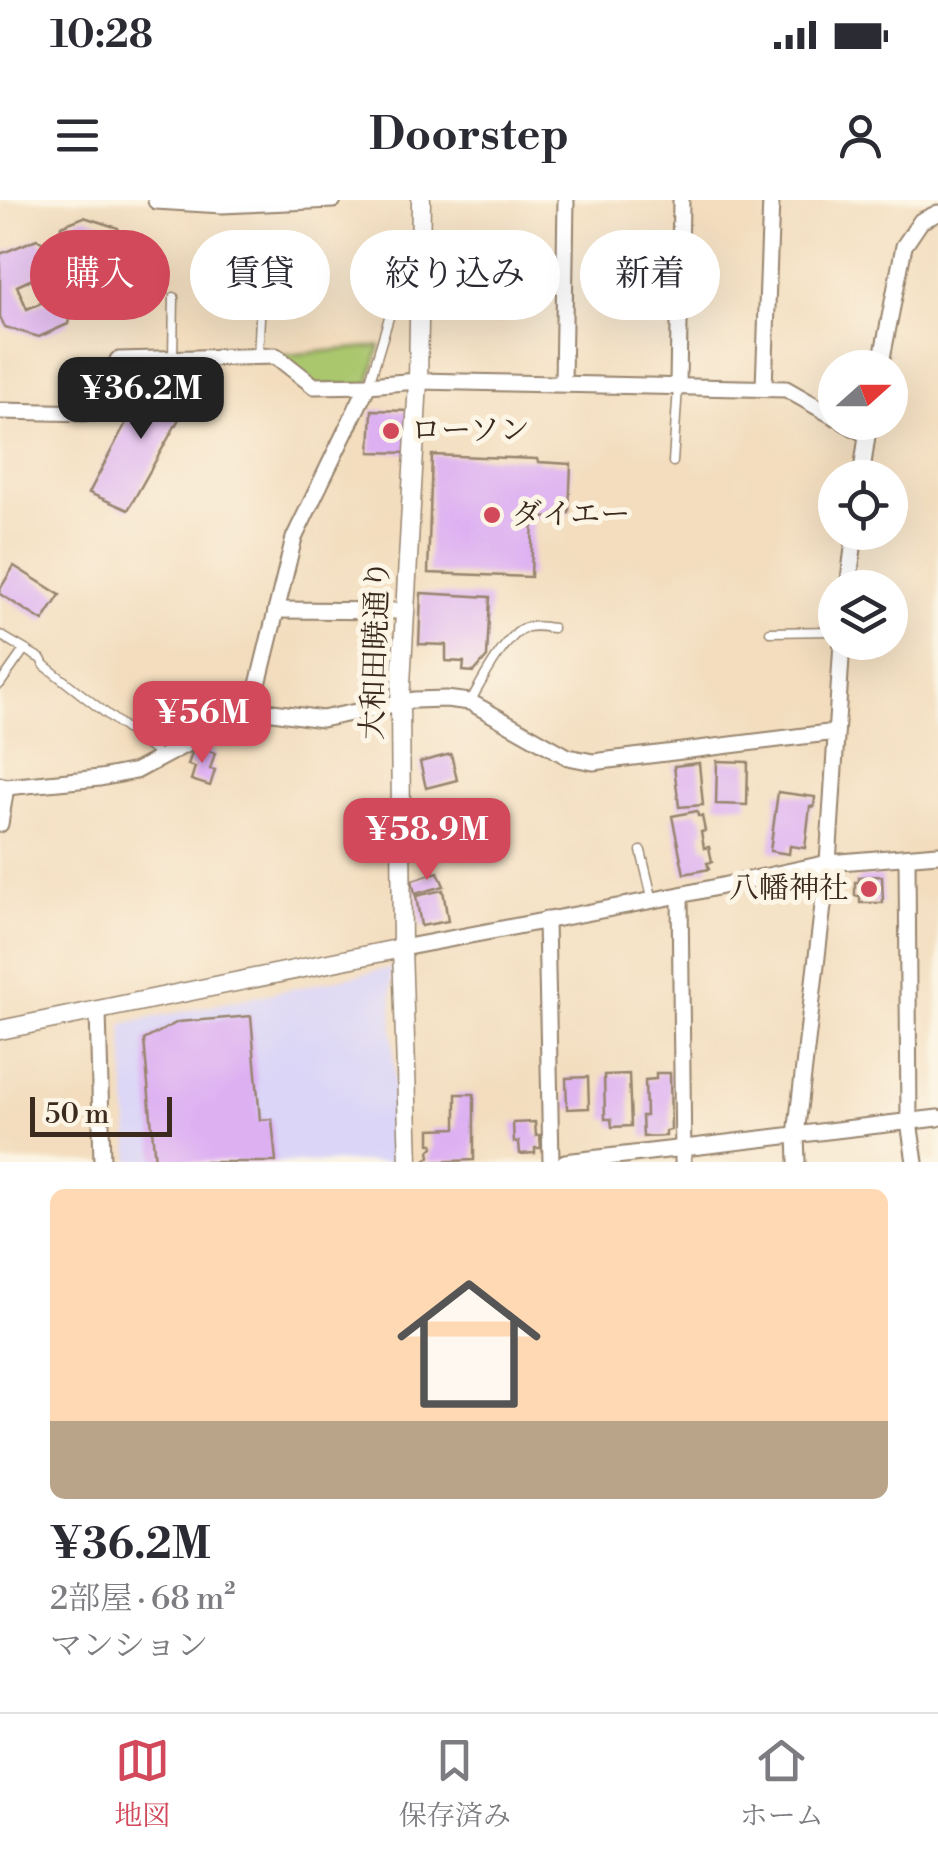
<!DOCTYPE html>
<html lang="ja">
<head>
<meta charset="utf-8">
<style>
  :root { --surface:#fff; --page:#f7f7f7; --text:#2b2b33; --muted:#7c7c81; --line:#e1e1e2; --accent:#d1495b }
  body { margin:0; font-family:"Libre Bodoni","Noto Serif JP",serif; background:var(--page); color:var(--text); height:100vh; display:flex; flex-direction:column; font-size:38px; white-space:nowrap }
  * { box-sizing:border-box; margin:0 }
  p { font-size:32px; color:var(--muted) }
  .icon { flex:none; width:55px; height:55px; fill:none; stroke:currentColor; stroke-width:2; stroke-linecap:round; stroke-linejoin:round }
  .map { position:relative; height:962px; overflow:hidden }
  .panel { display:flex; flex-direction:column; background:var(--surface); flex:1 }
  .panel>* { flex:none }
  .top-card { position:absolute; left:30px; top:30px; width:880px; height:90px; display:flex; gap:20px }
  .needle { width:65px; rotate:69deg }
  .controls { position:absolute; left:818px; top:150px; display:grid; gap:20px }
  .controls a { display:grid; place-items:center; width:90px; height:90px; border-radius:50%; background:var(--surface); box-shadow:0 10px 40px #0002; font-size:50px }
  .scale { position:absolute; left:30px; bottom:25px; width:142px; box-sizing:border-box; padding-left:10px; border:5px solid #3b2a1e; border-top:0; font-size:28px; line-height:35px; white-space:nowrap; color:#3b2a1e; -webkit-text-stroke:8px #fcf5e5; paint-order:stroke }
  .price { position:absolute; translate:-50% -85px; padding:0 22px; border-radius:20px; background:var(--accent); color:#fff; font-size:32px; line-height:65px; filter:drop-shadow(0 2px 5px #0008) }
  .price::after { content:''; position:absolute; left:50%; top:60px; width:30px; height:22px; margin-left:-15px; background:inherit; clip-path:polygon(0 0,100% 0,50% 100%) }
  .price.selected { background:#222; color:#fff }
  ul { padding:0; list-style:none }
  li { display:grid; align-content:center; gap:20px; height:530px; padding:0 50px }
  li span { display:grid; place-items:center; height:310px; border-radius:15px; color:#555 }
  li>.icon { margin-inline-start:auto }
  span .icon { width:180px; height:180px; fill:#fffc; stroke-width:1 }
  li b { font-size:42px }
  .pill { padding:0 35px; border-radius:45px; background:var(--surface); box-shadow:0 10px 40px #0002; font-size:35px; line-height:90px }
  .pill.selected { background:var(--accent); color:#fff }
  .status { display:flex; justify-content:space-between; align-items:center; height:70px; padding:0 50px; background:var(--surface); direction:ltr }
  .status svg { height:28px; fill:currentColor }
  header { display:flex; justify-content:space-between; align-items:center; height:130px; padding:0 50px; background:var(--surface); font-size:45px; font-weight:700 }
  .dock { display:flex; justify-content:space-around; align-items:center; height:140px; border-top:2px solid var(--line); background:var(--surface); font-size:28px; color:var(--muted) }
  .dock a { display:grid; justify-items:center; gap:5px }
  .dock .selected { color:var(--accent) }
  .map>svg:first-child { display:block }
  .built { fill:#dbd6f7 }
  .green { fill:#aac76e; stroke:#727846; stroke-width:2.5 }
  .building { fill:#ddb0f2; fill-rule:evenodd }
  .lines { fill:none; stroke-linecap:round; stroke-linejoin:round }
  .service-casing { stroke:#97846e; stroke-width:11 }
  .minor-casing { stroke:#97846e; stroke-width:19 }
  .tertiary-casing { stroke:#97846e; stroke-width:21 }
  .service { stroke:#fff; stroke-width:8 }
  .minor { stroke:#fff; stroke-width:15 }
  .tertiary { stroke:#fff; stroke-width:18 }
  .poi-dot { fill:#d1495b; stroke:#fcf5e5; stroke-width:4 }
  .labels { text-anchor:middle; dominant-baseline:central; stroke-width:10; stroke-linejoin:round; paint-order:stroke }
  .poi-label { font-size:30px; fill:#3b2a1e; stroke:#fcf5e5; text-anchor:start }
  .street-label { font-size:30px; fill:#3b2a1e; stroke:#fcf5e5 }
</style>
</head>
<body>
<div class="status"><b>10:28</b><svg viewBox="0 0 49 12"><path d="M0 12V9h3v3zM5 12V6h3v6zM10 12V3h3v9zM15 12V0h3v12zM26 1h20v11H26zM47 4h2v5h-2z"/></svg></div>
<header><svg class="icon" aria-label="menu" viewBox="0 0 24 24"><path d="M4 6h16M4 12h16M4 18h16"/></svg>Doorstep<svg class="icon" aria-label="person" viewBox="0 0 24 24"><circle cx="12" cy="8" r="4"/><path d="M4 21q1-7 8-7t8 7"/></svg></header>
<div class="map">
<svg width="938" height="962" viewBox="0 0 938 962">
  <rect width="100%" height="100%" fill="#fcf5e5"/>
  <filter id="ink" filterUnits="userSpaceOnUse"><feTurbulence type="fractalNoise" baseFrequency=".01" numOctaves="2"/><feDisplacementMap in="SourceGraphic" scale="20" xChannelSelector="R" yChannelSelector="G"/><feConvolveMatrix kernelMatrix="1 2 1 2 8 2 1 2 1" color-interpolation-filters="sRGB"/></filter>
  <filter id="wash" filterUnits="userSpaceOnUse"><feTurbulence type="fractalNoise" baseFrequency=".0048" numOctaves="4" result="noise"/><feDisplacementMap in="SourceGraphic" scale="40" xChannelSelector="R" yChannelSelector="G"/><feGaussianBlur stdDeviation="2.25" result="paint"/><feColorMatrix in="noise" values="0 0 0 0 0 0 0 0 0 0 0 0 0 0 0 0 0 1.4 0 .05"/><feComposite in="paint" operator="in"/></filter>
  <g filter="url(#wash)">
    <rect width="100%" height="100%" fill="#f3ddbe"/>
    <!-- built -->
    <polygon class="built" points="391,768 397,962 130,962 122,824"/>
    <!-- green -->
    <polygon class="green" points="380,146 368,185 314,186 276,156"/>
    <g id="blocks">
      <!-- building -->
      <g class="building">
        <path d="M 84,17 L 118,28 L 136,68 L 124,96 L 101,106 L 83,98 L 72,104 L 68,124 L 39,137 L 5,127 L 0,117 L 0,54 L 37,39 L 49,47 L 59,42 L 61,26 ZM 99,44 L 110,67 L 87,77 L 77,55 ZM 73,63 L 80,78 L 58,88 L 51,73 ZM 39,76 L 50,99 L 27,109 L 17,86 Z"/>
        <polygon points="150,177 184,181 184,210 128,310 89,293"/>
        <polygon points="372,210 411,211 409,253 370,252"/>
        <polygon points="432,255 537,259 538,262 571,264 569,313 554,313 554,318 533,317 531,377 428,373"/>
        <polygon points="14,366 60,395 43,421 0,394 0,389"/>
        <polygon points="421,393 490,397 487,457 474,472 463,471 464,462 446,461 446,445 419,444"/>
        <polygon points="194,546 215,553 210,569 215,570 210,586 191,580 195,567 188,565"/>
        <polygon points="451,554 457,580 426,588 420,562"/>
        <polygon points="717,561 748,562 747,605 716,604"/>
        <polygon points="699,563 703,605 679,607 674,566"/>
        <polygon points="778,592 815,597 814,607 810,606 805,648 790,646 789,654 770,651"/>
        <polygon points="697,611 698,616 702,616 705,631 701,632 704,648 709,647 712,662 707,663 709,669 684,674 672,616"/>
        <polygon points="438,672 444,686 415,694 412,680"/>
        <polygon points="882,676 883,703 860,703 860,696 855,696 855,682 859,682 859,677"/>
        <polygon points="443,690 448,721 421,726 416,696"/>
        <polygon points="251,816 260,920 272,919 276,962 155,962 144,840 178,822"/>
        <polygon points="656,873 670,873 671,930 666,931 666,936 643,937 642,916 646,916 645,880 656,879"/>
        <polygon points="629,874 631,926 612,927 611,919 605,919 604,875"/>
        <polygon points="588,877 589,908 567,909 566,878"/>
        <polygon points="456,894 474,894 474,960 429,962 426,959 430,957 429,951 433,947 433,944 430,944 430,929 456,928"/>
        <polygon points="535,922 536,936 540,935 541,948 535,948 535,953 520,954 519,942 514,942 513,923"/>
      </g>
    </g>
  </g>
  <g filter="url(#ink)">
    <use href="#blocks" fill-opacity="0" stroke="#97846e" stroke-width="2.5"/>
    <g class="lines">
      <defs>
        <g id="service">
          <polyline points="173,157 174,97"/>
          <polyline points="258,157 261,98"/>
          <polyline points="369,184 414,34"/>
          <polyline points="673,262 678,187"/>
          <polyline points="770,432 835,431"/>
          <polyline points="0,435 41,459 44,465 162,557"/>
          <polyline points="0,484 24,450"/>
          <path d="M 470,502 C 481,483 502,442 521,430 C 529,424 543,427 553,428"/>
          <polyline points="641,651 653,701"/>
        </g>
        <g id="minor">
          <polyline points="156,1 222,5 333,0"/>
          <polyline points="880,168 904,46 921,21 938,13"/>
          <polyline points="563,183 566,0"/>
          <polyline points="678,186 681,0"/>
          <polyline points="764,187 771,0"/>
          <polyline points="0,211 92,213 118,160 276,156 314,186 368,185"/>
          <polyline points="844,222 867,235"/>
          <polyline points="861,278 869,222"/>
          <polyline points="848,388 855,332"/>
          <polyline points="276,410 403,411"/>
          <polyline points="252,509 294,338 368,185 418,181 786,189 835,217"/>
          <polyline points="0,585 6,587 100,578 136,571 252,509 322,519 414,500 446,499 470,502 568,557 593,562 836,532"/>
          <polyline points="0,624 6,587"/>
          <polyline points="907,657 909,922 915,962"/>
          <polyline points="680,695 683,962"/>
          <polyline points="546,720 551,962"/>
          <polyline points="402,748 680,695 828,663 938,654"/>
          <polyline points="98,811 102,962"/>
          <polyline points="565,962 938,918"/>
          <polyline points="797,962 796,935 828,663 842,442"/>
        </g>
        <g id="tertiary">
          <polyline points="0,830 402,748"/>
          <polyline points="409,962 402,748 400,502 418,181 421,0"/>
        </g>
      </defs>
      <!-- service casing -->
      <use href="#service" class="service-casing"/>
      <!-- minor casing -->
      <use href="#minor" class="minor-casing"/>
      <!-- tertiary casing -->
      <use href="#tertiary" class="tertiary-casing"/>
      <!-- service -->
      <use href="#service" class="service"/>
      <!-- minor -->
      <use href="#minor" class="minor"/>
      <!-- tertiary -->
      <use href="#tertiary" class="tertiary"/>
    </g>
  </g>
  <!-- markers -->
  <g class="poi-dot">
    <circle cx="391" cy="231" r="10"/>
    <circle cx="492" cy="315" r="10"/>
    <circle cx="869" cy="689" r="10"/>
  </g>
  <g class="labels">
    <!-- poi labels -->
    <g class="poi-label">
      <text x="411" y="231">ローソン</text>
      <text x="512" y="315">ダイエー</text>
      <text x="849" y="689" text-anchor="end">八幡神社</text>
    </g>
    <!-- street labels -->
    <g class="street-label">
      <text transform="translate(376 450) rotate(-88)">大和田暁通り</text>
    </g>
  </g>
</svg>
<div class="controls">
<a><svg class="needle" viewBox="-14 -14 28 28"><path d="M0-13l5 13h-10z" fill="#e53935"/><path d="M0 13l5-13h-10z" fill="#7c7c81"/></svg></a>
<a><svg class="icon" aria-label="locate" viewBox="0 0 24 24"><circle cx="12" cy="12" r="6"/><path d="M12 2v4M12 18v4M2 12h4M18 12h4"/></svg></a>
<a><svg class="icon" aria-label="layers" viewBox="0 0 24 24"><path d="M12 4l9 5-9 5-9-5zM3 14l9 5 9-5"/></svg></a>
</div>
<div class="scale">50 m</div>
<b class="price selected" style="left:141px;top:242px">¥36.2M</b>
<b class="price" style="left:202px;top:566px">¥56M</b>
<b class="price" style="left:427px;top:683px">¥58.9M</b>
<div class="top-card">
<a class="pill selected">購入</a>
<a class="pill">賃貸</a>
<a class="pill">絞り込み</a>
<a class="pill">新着</a>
</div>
</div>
<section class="panel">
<ul>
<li><span style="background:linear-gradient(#ffd9b3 75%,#b9a48a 0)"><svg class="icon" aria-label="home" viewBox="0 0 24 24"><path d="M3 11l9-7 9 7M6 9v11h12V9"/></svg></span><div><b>¥36.2M</b><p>2部屋 · 68 m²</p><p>マンション</p></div></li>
</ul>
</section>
<nav class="dock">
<a class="selected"><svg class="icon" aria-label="map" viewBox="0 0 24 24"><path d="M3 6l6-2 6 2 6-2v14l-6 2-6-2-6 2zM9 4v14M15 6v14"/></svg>地図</a>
<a><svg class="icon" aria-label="saved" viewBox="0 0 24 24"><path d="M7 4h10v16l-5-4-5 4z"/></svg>保存済み</a>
<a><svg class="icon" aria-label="home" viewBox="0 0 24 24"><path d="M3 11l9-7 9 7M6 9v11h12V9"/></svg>ホーム</a>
</nav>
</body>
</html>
